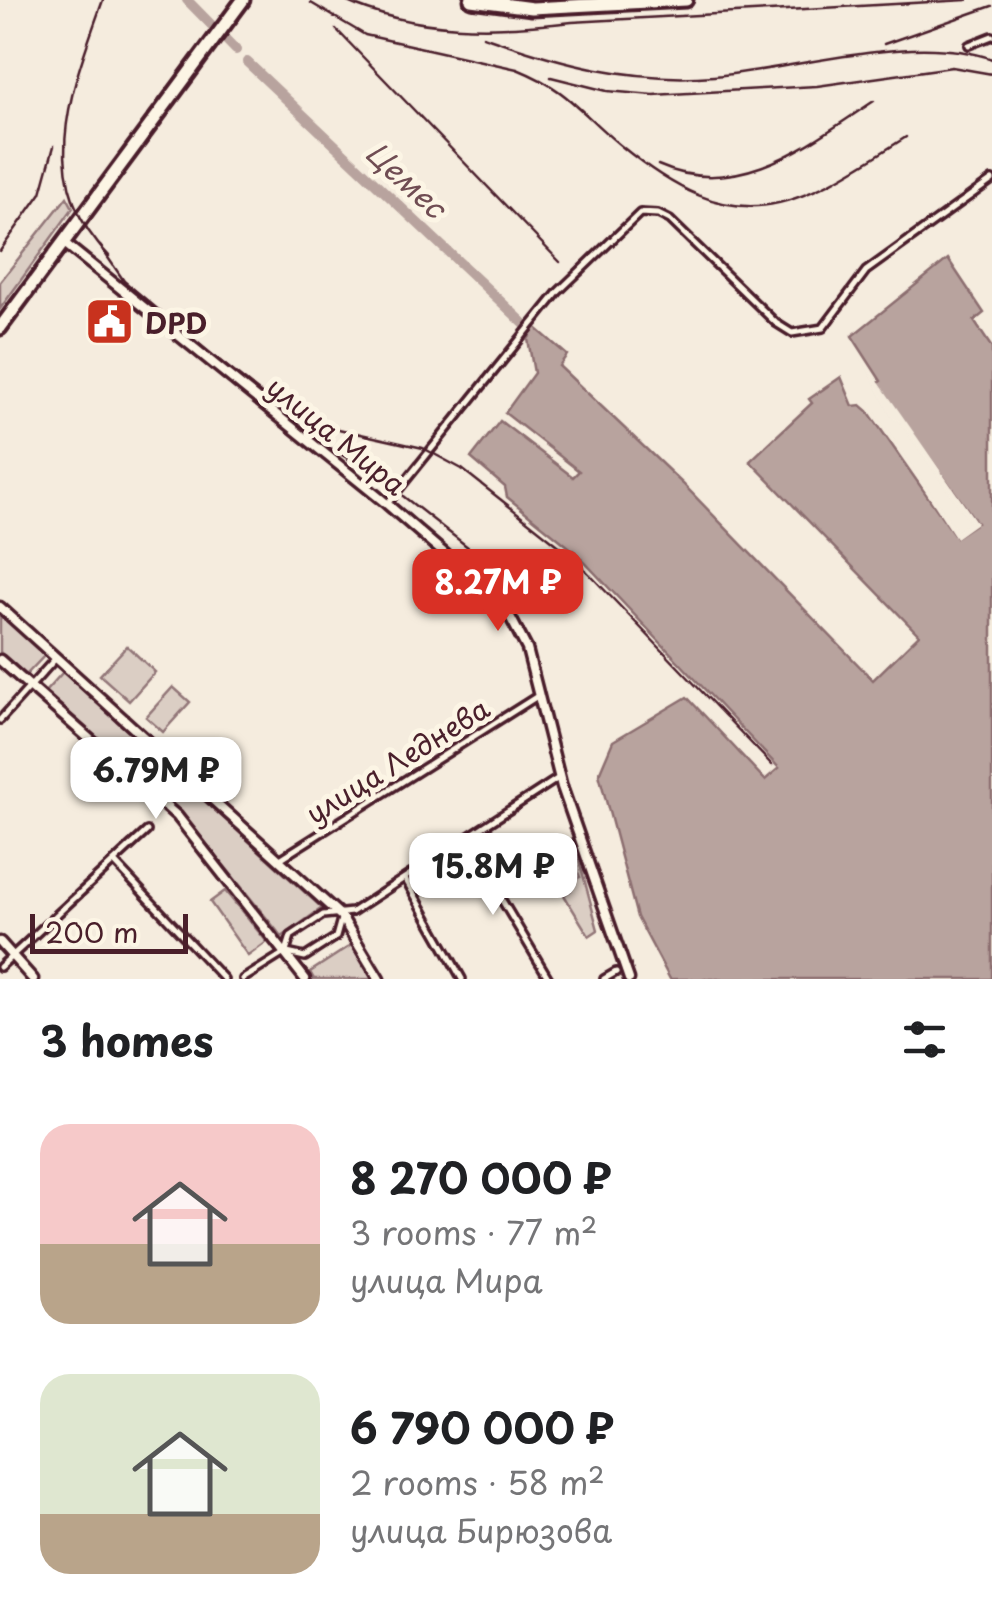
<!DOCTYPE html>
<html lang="en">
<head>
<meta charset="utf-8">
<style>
  :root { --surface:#fff; --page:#f6f6f6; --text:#202124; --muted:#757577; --accent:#d93025 }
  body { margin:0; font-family:"Playpen Sans",sans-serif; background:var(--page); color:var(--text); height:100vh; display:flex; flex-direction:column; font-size:38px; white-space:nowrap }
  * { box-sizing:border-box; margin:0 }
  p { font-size:32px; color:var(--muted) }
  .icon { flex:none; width:55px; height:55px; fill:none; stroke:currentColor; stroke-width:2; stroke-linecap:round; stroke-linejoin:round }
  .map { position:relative; height:979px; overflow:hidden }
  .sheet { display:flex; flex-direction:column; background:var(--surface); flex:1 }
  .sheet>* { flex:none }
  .scale { position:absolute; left:30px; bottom:25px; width:158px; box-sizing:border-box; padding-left:10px; border:5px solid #4a1f2b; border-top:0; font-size:28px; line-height:35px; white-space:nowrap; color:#4a1f2b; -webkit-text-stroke:8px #fcf5e5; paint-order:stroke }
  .price { position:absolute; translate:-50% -85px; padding:0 22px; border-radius:20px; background:#fff; color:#222; font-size:32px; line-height:65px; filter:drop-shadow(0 2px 5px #0008) }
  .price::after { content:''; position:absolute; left:50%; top:60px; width:30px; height:22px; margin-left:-15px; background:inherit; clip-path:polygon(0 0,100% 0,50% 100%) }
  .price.current { background:var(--accent); color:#fff }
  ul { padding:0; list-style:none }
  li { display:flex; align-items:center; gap:30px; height:250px; padding:0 40px }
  li span { display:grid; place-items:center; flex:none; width:280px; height:200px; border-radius:30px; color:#555 }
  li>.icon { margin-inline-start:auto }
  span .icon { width:120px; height:120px; fill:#fffc; stroke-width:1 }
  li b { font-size:42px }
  h2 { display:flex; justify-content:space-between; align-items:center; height:120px; padding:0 40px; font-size:42px }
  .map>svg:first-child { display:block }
  .green { fill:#dbcec4; stroke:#927678; stroke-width:2.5 }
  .water { fill:#b8a39e; stroke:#8c6e70; stroke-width:2.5 }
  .pier { fill:#f5ecde }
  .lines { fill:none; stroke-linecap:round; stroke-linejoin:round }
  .river { stroke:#b8a39e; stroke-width:10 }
  .street-casing { stroke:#4a1f2b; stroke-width:12 }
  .secondary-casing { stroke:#4a1f2b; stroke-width:15 }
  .highway-casing { stroke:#4a1f2b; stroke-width:19 }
  .street { stroke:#fcf5e5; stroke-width:5 }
  .secondary { stroke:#fcf5e5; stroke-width:8 }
  .highway { stroke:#fcf5e5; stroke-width:11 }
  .rail { stroke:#4a1f2b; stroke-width:2.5 }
  .labels { text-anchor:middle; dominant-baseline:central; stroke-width:10; stroke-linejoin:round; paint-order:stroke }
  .poi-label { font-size:28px; font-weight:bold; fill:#4a1f2b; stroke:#fcf5e5; text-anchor:start }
  .street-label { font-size:28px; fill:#4a1f2b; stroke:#fcf5e5 }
  .water-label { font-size:30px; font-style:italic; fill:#704d53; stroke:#fcf5e5 }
</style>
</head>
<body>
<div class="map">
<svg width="992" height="979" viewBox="0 0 992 979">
  <rect width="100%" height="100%" fill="#f5ecde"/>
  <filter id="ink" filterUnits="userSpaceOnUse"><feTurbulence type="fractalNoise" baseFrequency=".01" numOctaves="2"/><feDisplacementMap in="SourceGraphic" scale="20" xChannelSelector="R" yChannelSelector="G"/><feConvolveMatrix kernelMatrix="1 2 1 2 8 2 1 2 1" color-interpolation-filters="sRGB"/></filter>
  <g filter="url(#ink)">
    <!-- green -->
    <g class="green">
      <polygon points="67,197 73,208 0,309 0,282"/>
      <polygon points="0,614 45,655 25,676 0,652"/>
      <polygon points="127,646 155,672 129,701 100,675"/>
      <polygon points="63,672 322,908 282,937 180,811 45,692"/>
      <polygon points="173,687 190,702 163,732 146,717"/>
      <polygon points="573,838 598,930 589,936 564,895 571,890 567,882 580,877 569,850"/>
      <polygon points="225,891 267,942 248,956 210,902"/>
      <polygon points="353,944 374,979 314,979 310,972"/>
    </g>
    <!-- water -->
    <polygon class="water" points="948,259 984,313 974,321 992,348 992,979 670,979 637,917 599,774 613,741 687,697 765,780 779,768 574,551 507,497 505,487 471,458 500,421 573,477 579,471 505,413 534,373 528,339 536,328 567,355 559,366 683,484 873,680 919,635 750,461 812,403 809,399 841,377 853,406 861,405 868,411 956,537 977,523 877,384 881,381 852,336"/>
    <!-- pier -->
    <polygon class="pier" points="862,358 977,523 956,538 870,406 957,531 970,522 900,422 892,418"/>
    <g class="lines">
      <!-- river -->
      <g class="river">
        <polyline points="187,0 236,50"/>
        <polyline points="247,62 533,332"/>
      </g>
      <defs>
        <g id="street">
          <polyline points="969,45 992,36"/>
          <polyline points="387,504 558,292 640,213 658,214 670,220 776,323 792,333 823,328 866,271 992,180"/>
          <polyline points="0,720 55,659"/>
          <polyline points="466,840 549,979"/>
          <polyline points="280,859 539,695"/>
          <polyline points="114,862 224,979"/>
          <polyline points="406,880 462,979"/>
          <polyline points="287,953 305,957 336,937 341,919"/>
          <polyline points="0,967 147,831"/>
          <polyline points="243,979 286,952 291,936 323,915 352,912 560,777"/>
          <polyline points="604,979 616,972"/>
        </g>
        <g id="secondary">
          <polyline points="63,242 387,504 504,605 527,649 562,787 629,979"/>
          <polyline points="0,607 341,916 379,979"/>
          <polyline points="0,660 177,816 305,979"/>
          <polyline points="0,942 33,979"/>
        </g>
        <g id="highway">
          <polyline points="471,0 532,8 686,0"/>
          <polyline points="0,328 243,0"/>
        </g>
      </defs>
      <!-- street casing -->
      <use href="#street" class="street-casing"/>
      <!-- secondary casing -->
      <use href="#secondary" class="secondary-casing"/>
      <!-- highway casing -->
      <use href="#highway" class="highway-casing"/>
      <!-- street -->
      <use href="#street" class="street"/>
      <!-- secondary -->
      <use href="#secondary" class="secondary"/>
      <!-- highway -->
      <use href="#highway" class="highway"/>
      <!-- rail -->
      <g class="rail">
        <path d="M 103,0 C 72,87 33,180 109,256"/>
        <path d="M 343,0 C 414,33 496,31 572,22 L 967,0"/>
        <path d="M 311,3 L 365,35 L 517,69 C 571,91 579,112 620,145 C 738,242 790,212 906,137"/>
        <polyline points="336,29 560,262"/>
        <path d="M 483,36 C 559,63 632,83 714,76 C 798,69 914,31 992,59"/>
        <polyline points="884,44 992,6"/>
        <polyline points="551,77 607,91 653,95 817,86 952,67 992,74"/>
        <path d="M 658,165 C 739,201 810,143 874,101"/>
        <polyline points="100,246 124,281 210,353 327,446 380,478 469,548"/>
        <polyline points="0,251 41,193 54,146"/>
        <polyline points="334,428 423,448 462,469 572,556 772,765"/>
      </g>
    </g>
  </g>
  <!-- icons -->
  <defs>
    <symbol id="civic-square" viewBox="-11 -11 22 22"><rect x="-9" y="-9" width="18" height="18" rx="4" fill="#c8321e" stroke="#fcf5e5"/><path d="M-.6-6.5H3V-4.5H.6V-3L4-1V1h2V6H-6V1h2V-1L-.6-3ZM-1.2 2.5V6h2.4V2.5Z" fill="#fff"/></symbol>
  </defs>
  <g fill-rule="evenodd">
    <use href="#civic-square" x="82" y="294" width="55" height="55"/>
  </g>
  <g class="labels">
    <!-- poi labels -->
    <g class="poi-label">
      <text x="145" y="322">DPD</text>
    </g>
    <!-- street labels -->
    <g class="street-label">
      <text transform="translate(337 435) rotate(39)">улица Мира</text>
      <text transform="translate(397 760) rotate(-32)">улица Леднева</text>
    </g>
    <!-- water labels -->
    <g class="water-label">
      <text transform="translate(407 179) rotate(43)">Цемес</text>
    </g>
  </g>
</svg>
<div class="scale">200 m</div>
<b class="price current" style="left:498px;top:634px">8.27M ₽</b>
<b class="price" style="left:156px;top:822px">6.79M ₽</b>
<b class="price" style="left:493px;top:918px">15.8M ₽</b>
</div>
<section class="sheet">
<h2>3 homes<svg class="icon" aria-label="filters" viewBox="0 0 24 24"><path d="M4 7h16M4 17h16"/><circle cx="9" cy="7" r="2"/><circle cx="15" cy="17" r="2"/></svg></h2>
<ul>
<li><span style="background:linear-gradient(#f6c9c9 60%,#b9a48a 0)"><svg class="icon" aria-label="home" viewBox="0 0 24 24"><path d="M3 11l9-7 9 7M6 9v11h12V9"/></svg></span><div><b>8 270 000 ₽</b><p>3 rooms · 77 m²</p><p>улица Мира</p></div></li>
<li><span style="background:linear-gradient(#dfe7d0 70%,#b9a48a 0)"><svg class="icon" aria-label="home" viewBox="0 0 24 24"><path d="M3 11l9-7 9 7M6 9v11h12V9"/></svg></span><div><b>6 790 000 ₽</b><p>2 rooms · 58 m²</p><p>улица Бирюзова</p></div></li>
</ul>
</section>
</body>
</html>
